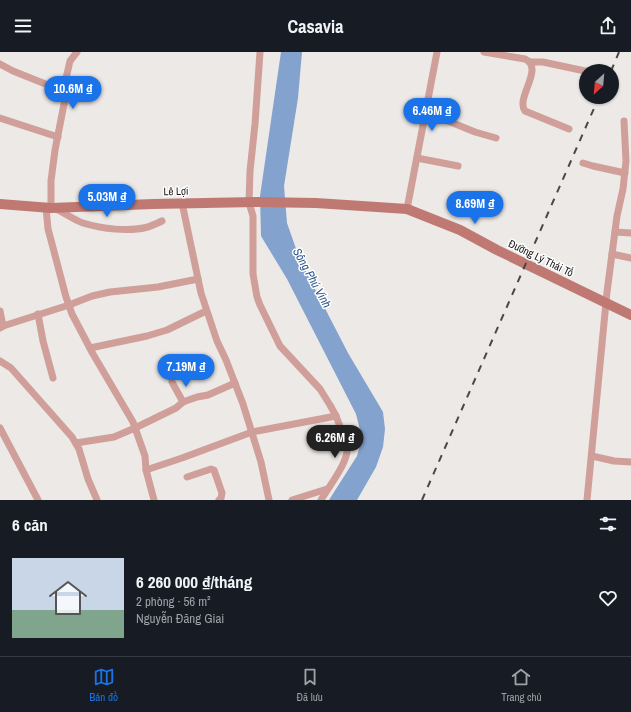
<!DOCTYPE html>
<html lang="vi">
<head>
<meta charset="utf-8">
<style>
  :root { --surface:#171b24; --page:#242831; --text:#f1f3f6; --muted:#9ea1a6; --line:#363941; --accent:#1a73e8 }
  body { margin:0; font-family:"Archivo Narrow",sans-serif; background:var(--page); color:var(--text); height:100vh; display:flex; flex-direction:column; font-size:15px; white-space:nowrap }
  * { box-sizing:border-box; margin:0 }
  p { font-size:13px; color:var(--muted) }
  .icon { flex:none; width:22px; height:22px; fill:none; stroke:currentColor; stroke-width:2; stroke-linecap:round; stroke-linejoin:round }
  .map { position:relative; height:448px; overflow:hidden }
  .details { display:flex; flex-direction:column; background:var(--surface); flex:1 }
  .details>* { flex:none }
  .needle { width:26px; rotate:206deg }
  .controls { position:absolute; left:579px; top:12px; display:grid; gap:8px }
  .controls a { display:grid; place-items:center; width:40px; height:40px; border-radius:50%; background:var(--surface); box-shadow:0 1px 3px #0004; font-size:20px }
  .price { position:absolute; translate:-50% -34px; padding:0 9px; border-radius:14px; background:var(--accent); color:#fff; font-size:13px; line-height:26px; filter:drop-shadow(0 1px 2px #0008) }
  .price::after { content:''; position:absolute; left:50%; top:24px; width:12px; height:9px; margin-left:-6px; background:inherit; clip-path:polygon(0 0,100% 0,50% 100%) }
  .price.active { background:#222; color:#fff }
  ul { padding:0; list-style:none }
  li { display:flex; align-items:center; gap:12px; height:100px; padding:0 12px }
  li+li { border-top:1px solid var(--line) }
  li span { display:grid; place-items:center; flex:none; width:112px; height:80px; border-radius:0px; color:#555 }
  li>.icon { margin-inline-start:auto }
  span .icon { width:48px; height:48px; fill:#fffc; stroke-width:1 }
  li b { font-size:17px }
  h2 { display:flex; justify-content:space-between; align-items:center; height:48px; padding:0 12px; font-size:17px }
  header { display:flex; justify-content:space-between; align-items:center; height:52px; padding:0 12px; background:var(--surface); font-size:18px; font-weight:800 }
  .dock { display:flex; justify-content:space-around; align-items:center; height:56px; border-top:1px solid var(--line); background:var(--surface); font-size:11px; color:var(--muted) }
  .dock a { display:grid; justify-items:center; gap:2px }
  .dock .active { color:var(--accent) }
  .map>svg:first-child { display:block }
  .water { fill:#83a2cd }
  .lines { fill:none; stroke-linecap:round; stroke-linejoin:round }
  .minor { stroke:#d09f99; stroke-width:7 }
  .secondary { stroke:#bf7972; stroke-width:10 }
  .rail { stroke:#494847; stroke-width:2; stroke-dasharray:7 7; stroke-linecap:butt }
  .labels { text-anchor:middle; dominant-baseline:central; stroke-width:3; stroke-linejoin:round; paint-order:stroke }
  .street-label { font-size:11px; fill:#1c1b1a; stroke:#fff }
  .water-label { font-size:12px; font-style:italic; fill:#2c558c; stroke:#fff }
</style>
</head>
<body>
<header><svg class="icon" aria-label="menu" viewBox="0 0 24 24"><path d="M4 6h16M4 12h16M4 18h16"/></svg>Casavia<svg class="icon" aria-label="share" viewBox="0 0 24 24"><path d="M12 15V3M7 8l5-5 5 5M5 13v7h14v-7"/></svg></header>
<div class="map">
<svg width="631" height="448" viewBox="0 0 631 448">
  <rect width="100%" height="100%" fill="#ece9e6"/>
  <!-- water -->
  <polygon class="water" points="281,0 302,0 298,46 284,134 287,171 300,208 348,301 383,360 385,377 383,395 376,415 357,448 329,448 357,404 362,386 356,362 287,227 261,184 260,144"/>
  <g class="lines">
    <!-- minor -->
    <g class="minor">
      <path d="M 260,0 L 255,72 L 250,119 L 249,151 L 253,164 L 253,222 L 257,245 L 260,253 L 280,294 L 320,337 L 330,353 L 336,364 L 347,393 C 350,409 329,434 321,448"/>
      <path d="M 484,0 L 525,7 C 545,16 515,46 525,59 L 569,77"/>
      <polyline points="530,10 543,10 585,19"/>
      <polyline points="0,12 13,19 63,39 66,42 55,98 51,129 51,156"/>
      <polyline points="63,39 70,9 77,0"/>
      <polyline points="426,60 475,80 496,86"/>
      <polyline points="0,66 58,85"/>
      <polyline points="417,106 458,114"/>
      <polyline points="583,111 593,114 625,121"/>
      <polyline points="182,151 201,241 217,289 226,308 243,352 261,410 269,448"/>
      <polyline points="46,156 48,177 51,188 66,245 72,262 93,302 133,370 145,404 146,418 154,448"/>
      <path d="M 56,157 C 65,161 74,168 83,171 C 102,177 129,180 148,175 C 153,173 158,171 162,169"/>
      <polyline points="407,157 437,0"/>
      <polyline points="615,180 631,181"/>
      <polyline points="612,202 631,206"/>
      <polyline points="0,259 3,274"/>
      <polyline points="38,262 43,289 53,326"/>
      <polyline points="0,276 3,274 69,253 92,244 110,240 158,235 198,227"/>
      <polyline points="90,296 147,284 167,278 206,259"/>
      <polyline points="0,309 11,316 72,385 79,397 88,427 97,448"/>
      <polyline points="172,330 183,350"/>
      <polyline points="0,376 38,448"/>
      <polyline points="76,391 114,385 135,376 176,356 183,350 197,345 208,343 235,331"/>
      <polyline points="592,404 614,409 631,410"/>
      <polyline points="146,418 182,406 252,380 336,364"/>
      <polyline points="187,425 211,417 214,418 222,441 221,446 219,448"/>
      <polyline points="292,448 327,437"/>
      <polyline points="587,448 607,240 617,164 623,137 626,109 624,69"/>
    </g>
    <!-- secondary -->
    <polyline class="secondary" points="0,152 51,156 153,152 258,150 316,151 407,157 460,178 497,198 631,263"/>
    <!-- rail -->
    <g class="rail">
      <polyline points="611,19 619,0"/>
      <polyline points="422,448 599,45"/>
    </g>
  </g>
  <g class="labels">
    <!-- street labels -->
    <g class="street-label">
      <text transform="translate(176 139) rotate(-1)">Lê Lợi</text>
      <text transform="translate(541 206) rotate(26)">Đường Lý Thái Tổ</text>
    </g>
    <!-- water labels -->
    <g class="water-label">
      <text transform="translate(312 226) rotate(61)">Sông Phú Vinh</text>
    </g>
  </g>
</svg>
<div class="controls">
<a><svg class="needle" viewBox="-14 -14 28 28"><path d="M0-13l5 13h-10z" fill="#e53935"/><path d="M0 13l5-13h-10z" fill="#9ea1a6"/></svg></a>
</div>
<b class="price" style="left:73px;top:58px">10.6M ₫</b>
<b class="price" style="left:432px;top:80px">6.46M ₫</b>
<b class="price" style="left:107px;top:166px">5.03M ₫</b>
<b class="price" style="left:475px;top:173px">8.69M ₫</b>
<b class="price" style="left:186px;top:336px">7.19M ₫</b>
<b class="price active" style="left:335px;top:407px">6.26M ₫</b>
</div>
<section class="details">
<h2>6 căn<svg class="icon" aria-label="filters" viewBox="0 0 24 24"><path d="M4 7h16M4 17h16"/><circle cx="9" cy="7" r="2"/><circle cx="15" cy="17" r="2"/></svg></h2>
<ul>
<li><span style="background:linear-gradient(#c9d6e8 65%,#7fa58c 0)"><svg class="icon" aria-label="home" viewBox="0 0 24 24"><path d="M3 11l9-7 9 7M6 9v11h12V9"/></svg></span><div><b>6 260 000 ₫/tháng</b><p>2 phòng · 56 m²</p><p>Nguyễn Đăng Giai</p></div><svg class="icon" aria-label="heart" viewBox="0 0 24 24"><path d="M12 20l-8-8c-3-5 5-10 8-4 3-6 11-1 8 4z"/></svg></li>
</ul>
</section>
<nav class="dock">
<a class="active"><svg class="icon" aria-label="map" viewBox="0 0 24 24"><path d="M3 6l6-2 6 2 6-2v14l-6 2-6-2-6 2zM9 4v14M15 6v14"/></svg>Bản đồ</a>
<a><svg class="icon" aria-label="saved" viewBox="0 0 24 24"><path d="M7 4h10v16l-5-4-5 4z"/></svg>Đã lưu</a>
<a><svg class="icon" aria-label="home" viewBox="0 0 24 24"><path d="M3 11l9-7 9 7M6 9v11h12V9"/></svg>Trang chủ</a>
</nav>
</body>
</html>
